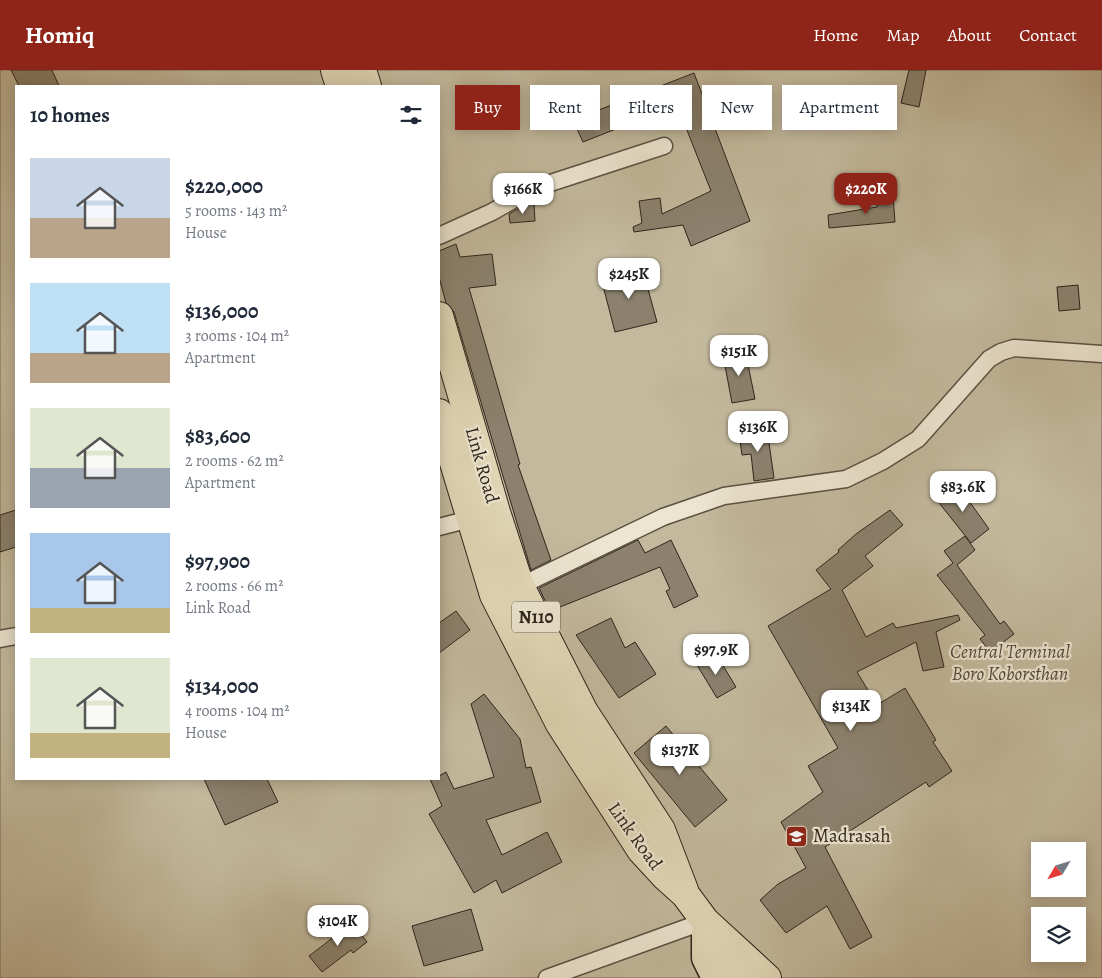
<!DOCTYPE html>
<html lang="en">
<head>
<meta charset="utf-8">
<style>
  :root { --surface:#fff; --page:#f2f2f3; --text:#1f2937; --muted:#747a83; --accent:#8f2418 }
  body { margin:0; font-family:Alegreya,serif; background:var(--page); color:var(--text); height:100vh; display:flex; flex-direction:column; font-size:19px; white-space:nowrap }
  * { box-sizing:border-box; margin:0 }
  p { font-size:16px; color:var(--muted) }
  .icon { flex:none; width:28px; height:28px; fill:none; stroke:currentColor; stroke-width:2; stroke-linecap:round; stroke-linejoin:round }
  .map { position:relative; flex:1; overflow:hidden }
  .drawer { position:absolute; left:15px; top:15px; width:425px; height:695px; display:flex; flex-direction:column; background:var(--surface); border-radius:0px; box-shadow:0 2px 12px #0003 }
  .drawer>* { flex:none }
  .hud { position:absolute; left:455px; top:15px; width:475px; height:45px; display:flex; gap:10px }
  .needle { width:32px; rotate:232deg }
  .controls { position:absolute; left:1031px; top:772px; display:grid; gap:10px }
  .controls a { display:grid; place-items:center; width:55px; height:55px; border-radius:0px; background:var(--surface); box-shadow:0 2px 12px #0003; font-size:25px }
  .price { position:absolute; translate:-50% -42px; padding:0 11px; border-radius:10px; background:#fff; color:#222; font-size:16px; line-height:32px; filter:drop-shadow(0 1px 2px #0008) }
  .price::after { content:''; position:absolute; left:50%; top:30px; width:15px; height:11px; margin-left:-8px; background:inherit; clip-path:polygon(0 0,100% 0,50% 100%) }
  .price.active { background:var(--accent); color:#fff }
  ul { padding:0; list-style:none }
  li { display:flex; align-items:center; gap:15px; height:125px; padding:0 15px }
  li span { display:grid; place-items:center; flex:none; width:140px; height:100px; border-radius:0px; color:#555 }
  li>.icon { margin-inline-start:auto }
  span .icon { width:60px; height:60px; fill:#fffc; stroke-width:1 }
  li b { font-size:21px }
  h2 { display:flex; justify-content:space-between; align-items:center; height:60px; padding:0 15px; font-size:21px }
  .tag { padding:0 18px; border-radius:0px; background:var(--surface); box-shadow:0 2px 12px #0003; font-size:18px; line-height:45px }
  .tag.active { background:var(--accent); color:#fff }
  header { display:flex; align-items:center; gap:30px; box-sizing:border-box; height:70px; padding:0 25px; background:var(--accent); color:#fff }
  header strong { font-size:24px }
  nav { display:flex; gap:28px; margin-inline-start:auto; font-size:18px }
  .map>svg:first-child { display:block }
  .green { fill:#c3b99d; stroke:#786e5c; fill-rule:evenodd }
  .building { fill:#8b816d; stroke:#2e241c }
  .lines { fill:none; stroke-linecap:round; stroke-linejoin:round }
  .minor-casing { stroke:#5b5143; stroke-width:19 }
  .primary-casing { stroke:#2e241c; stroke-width:29 }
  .trunk-casing { stroke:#2e241c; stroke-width:30 }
  .minor { stroke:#ece5d0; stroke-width:16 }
  .primary { stroke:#e1d7b7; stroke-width:26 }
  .trunk { stroke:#e1d7b7; stroke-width:28 }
  .labels { text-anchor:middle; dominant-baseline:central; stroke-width:4.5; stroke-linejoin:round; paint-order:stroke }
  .shield { fill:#ece5d0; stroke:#675e52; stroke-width:1 }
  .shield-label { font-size:18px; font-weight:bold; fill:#2e241c }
  .street-label { font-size:19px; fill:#2e241c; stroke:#ece5d0 }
  .park-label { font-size:19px; font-style:italic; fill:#53493c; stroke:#ece5d0 }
  .poi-label { font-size:19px; fill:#2e241c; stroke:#ece5d0; text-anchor:start }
</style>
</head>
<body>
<header>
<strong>Homiq</strong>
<nav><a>Home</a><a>Map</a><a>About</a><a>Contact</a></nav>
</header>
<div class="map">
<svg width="1102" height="908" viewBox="0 0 1102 908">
  <rect width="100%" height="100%" fill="#e1d7b7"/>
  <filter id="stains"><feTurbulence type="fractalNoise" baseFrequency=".004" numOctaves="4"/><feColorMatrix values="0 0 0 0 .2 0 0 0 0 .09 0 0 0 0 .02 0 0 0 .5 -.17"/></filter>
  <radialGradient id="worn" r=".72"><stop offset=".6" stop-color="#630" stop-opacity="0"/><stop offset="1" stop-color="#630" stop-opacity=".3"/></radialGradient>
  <!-- green -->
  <path class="green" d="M 0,0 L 1102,0 L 1102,908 L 0,908 ZM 16,16 L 439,16 L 439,709 L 16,709 ZM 1040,781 L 1078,781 L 1078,819 L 1040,819 ZM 1040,846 L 1078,846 L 1078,884 L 1040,884 Z"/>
  <!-- building -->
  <g class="building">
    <polygon points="11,0 52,0 59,16 19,16"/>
    <polygon points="909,0 926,0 919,37 901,33"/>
    <polygon points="694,3 750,151 691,176 683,155 634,162 633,157 642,153 639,131 660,128 662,144 711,121 677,35 583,72 573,50"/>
    <polygon points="893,125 895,152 829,158 828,145 877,137 877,126"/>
    <polygon points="534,134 535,151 510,153 509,144 525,135"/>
    <polygon points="456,174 460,187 492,184 496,215 469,218 520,394 518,395 551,490 531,500 454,242 446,233 439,207 439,181"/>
    <polygon points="642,197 657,252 615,262 601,208"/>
    <polygon points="1078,215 1080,239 1059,241 1057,217"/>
    <polygon points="745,280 755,329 732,333 723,285"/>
    <polygon points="767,359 774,408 754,411 751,384 742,385 739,362"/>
    <polygon points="956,413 989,459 971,473 936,429"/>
    <polygon points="16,440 16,477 0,482 0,445"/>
    <polygon points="890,440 903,455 865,486 873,496 842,520 866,567 893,553 896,558 958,545 960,550 936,562 944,597 923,601 916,572 857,602 877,635 905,618 936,670 933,672 952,701 929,717 926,712 825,777 872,867 850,879 827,836 786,863 760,830 778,814 806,798 781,752 823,722 808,696 838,678 768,556 831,519 816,500 839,482 838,480 856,464"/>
    <polygon points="965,466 975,480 957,495 1000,554 1004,551 1014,564 990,582 980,569 985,565 937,505 953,493 944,481"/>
    <polygon points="638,470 645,483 671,470 698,526 674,538 666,521 670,519 660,497 550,541 539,518"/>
    <polygon points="456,541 470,560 439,583 439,553"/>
    <polygon points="611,548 625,578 635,572 656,604 619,628 576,565"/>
    <polygon points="716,584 736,617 717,628 697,595"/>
    <polygon points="484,624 520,669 526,698 531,697 541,732 486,750 502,785 547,762 562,792 502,823 496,810 474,823 429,744 442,736 430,709 439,709 439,706 446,702 454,719 494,707 471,634"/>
    <polygon points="666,656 727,730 695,757 634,683"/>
    <polygon points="204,709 267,709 278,732 225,755"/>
    <polygon points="471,839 483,880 424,896 412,856"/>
    <polygon points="352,853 367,872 353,883 351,880 322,902 309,886"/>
  </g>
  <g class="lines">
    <defs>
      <g id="minor">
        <polyline points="439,166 492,142 532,119 664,76"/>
        <polyline points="439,457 470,449"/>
        <polyline points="520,516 663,447 724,426 846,409 883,391 918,369 989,289 1001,282 1014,278 1102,284"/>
        <polyline points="0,569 16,566"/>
        <polyline points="547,908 705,851"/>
      </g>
      <g id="primary">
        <polyline points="705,852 705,888 715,908"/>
        <polyline points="709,859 737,908"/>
      </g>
      <g id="trunk">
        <polyline points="335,0 340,16"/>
        <polyline points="362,0 367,16"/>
        <polyline points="439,246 496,442 520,516 584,642 661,760 684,820"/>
        <polyline points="439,343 494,525 560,654 641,780 665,806 685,824 705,851 767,908"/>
      </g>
    </defs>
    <!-- minor casing -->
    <use href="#minor" class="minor-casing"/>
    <!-- primary casing -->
    <use href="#primary" class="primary-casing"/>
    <!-- trunk casing -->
    <use href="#trunk" class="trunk-casing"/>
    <!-- minor -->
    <use href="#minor" class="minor"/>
    <!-- primary -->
    <use href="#primary" class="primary"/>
    <!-- trunk -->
    <use href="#trunk" class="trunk"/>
  </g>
  <!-- icons -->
  <defs>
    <symbol id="school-square" viewBox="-11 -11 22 22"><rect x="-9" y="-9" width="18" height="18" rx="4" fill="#8f2418" stroke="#ece5d0"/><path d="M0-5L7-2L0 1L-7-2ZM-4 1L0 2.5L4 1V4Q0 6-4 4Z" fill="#fff"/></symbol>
  </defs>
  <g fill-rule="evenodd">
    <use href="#school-square" x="784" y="754" width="25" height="25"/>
  </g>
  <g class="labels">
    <!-- shield labels -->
    <rect class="shield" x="512" y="531.5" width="48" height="31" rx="4"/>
    <g class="shield-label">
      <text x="536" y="547">N110</text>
    </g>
    <!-- street labels -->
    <g class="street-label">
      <text transform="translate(482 395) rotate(74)">Link Road</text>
      <text transform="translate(635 766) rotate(54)">Link Road</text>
    </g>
    <!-- park labels -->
    <g class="park-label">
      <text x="1010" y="582">Central Terminal<tspan x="1010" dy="22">Boro Koborsthan</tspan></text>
    </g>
    <!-- poi labels -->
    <g class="poi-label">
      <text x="813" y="766">Madrasah</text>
    </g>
  </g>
  <rect width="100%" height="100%" filter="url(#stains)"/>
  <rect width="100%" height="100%" fill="url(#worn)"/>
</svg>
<div class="controls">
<a><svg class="needle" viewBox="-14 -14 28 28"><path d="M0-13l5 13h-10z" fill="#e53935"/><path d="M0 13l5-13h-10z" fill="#747a83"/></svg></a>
<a><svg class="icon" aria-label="layers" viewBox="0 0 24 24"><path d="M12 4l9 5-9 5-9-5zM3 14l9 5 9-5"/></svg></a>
</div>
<b class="price" style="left:523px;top:145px">$166K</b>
<b class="price active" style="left:866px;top:145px">$220K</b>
<b class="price" style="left:629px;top:230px">$245K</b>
<b class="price" style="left:739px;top:307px">$151K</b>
<b class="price" style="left:758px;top:383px">$136K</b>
<b class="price" style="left:963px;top:443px">$83.6K</b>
<b class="price" style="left:716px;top:606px">$97.9K</b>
<b class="price" style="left:851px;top:662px">$134K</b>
<b class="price" style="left:680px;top:706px">$137K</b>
<b class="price" style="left:338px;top:877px">$104K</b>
<div class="hud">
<a class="tag active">Buy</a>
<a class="tag">Rent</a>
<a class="tag">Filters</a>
<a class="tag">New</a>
<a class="tag">Apartment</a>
</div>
<section class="drawer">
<h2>10 homes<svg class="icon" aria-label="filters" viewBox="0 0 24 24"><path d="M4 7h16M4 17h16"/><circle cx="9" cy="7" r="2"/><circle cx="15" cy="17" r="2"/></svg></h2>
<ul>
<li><span style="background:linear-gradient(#c9d6e8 60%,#b9a48a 0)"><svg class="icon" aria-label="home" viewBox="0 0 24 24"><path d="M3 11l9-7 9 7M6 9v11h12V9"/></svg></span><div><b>$220,000</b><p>5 rooms · 143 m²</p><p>House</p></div></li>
<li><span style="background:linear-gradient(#bfe0f5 70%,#b9a48a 0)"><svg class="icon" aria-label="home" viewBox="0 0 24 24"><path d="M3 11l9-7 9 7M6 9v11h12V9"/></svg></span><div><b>$136,000</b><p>3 rooms · 104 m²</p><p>Apartment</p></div></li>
<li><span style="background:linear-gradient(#dfe7d0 60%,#9aa5b1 0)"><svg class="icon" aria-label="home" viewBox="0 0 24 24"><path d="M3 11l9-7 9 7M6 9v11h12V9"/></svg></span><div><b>$83,600</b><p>2 rooms · 62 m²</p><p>Apartment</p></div></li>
<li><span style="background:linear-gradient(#a9c7e8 75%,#c2b280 0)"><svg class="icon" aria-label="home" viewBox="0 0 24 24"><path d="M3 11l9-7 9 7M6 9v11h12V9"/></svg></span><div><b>$97,900</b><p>2 rooms · 66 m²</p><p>Link Road</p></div></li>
<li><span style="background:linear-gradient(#dfe7d0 75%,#c2b280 0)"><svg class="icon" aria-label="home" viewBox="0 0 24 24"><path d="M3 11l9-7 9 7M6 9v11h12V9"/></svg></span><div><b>$134,000</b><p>4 rooms · 104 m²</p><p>House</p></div></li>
</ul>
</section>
</div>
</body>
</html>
